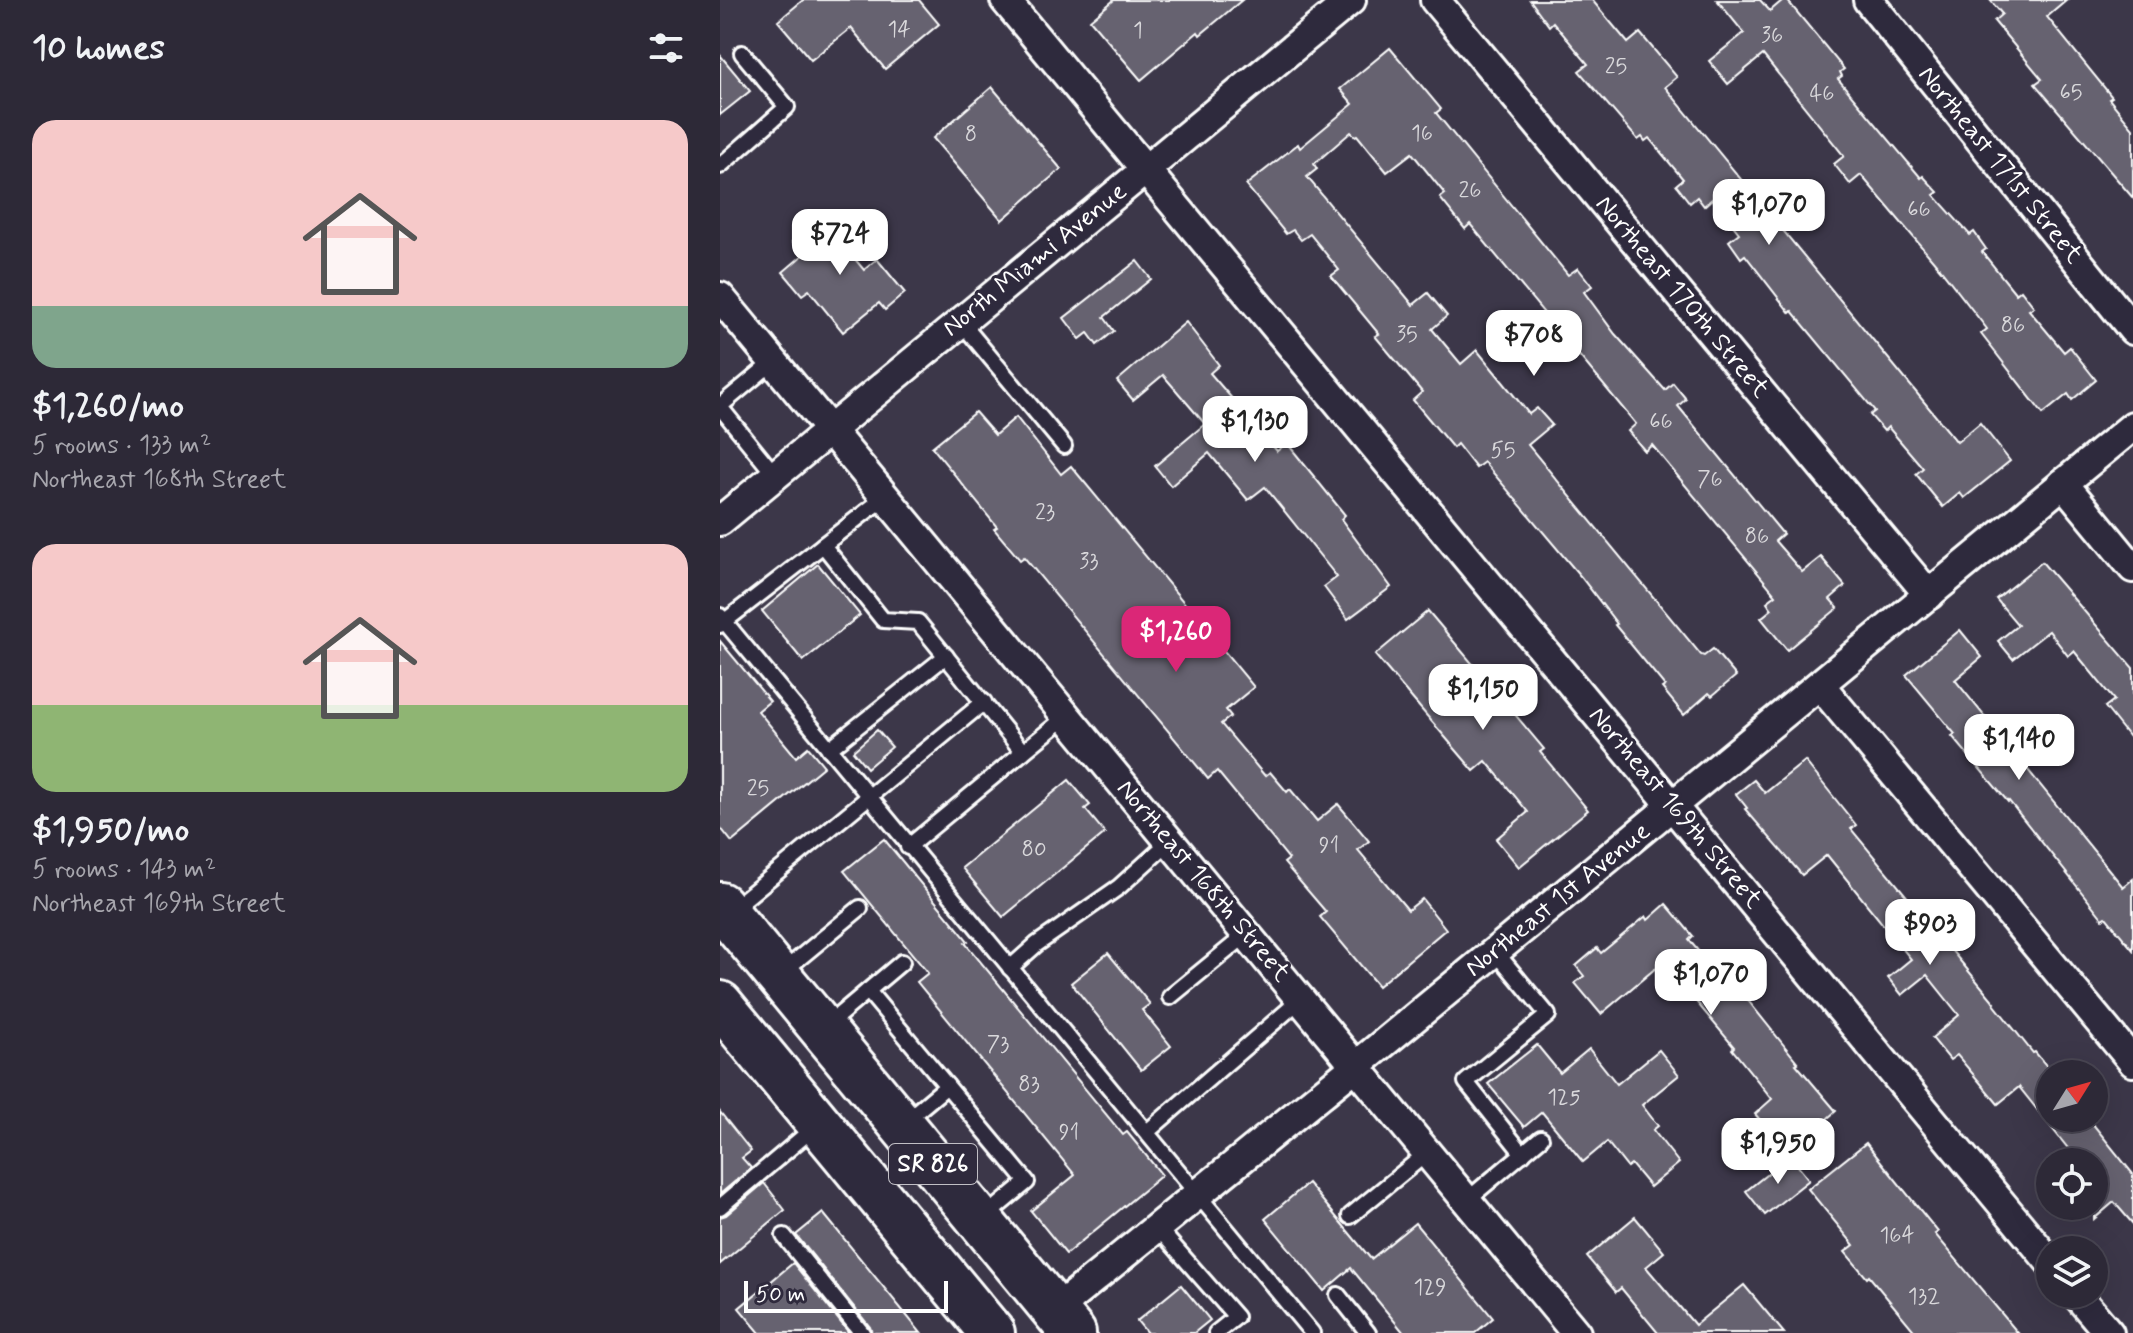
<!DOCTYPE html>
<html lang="en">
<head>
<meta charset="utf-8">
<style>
  :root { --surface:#2d2937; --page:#393542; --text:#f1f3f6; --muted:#a7a6ad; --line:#484552; --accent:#db2777 }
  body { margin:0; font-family:Mynerve,sans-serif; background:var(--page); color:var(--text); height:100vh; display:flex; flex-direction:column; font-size:30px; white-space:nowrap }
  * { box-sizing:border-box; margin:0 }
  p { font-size:26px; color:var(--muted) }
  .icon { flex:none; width:44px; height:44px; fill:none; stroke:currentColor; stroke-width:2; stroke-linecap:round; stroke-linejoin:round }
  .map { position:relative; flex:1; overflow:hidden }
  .drawer { display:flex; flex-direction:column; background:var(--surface); width:720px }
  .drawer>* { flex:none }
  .needle { width:52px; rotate:53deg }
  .controls { position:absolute; left:1316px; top:1060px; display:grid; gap:16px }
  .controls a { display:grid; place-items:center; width:72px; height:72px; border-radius:50%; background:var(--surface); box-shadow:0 8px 32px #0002,0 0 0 2px var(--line); font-size:40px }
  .scale { position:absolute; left:24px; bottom:20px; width:204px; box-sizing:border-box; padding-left:8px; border:4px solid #fff; border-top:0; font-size:22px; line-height:28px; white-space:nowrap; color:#fff; -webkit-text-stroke:6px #2f2a3d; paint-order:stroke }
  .price { position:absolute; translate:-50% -68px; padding:0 18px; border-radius:16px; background:#fff; color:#222; font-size:26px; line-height:52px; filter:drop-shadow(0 2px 4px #0008) }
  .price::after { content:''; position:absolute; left:50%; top:48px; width:24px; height:18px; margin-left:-12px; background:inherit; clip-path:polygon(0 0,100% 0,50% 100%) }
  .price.current { background:var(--accent); color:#fff }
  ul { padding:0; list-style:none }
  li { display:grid; align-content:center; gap:16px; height:424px; padding:0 32px }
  li span { display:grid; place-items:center; height:248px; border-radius:24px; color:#555 }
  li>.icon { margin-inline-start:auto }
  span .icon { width:144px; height:144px; fill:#fffc; stroke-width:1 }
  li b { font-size:34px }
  h2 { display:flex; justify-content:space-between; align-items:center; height:96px; padding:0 32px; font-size:34px }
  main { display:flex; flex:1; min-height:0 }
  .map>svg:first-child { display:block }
  .building { fill:#666270; stroke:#fff; stroke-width:2 }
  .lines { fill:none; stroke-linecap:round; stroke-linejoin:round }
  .lane-casing { stroke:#fff; stroke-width:20 }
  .street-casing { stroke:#fff; stroke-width:34 }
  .primary-casing { stroke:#fff; stroke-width:50 }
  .lane { stroke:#2f2a3d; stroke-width:14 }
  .street { stroke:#2f2a3d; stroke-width:28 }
  .primary { stroke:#2f2a3d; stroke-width:44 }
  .labels { text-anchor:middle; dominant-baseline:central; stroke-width:6; stroke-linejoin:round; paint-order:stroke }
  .number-label { font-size:22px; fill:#d9d8db }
  .shield { fill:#2f2a3d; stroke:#c1bfc5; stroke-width:2 }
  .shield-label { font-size:24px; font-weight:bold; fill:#fff }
  .street-label { font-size:26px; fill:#fff; stroke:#2f2a3d }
</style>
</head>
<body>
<main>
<section class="drawer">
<h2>10 homes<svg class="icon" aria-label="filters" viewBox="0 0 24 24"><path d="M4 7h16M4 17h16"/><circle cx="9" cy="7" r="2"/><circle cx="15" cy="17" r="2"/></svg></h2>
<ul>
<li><span style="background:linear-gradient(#f6c9c9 75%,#7fa58c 0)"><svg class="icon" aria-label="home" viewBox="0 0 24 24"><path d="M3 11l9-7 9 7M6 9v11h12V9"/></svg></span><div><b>$1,260/mo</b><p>5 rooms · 133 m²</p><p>Northeast 168th Street</p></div></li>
<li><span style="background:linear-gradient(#f6c9c9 65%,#8fb573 0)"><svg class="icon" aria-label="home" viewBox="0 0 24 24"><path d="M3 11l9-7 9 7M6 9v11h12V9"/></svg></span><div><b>$1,950/mo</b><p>5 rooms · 143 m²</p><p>Northeast 169th Street</p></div></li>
</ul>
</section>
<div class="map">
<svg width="1413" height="1333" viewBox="0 0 1413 1333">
  <rect width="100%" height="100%" fill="#3c3749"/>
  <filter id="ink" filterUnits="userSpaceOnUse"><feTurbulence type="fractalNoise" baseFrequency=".0125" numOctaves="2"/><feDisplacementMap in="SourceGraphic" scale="16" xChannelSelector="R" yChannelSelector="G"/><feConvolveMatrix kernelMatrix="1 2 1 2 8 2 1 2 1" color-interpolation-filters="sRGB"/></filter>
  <g filter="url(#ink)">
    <!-- building -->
    <g class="building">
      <polygon points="83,0 199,0 219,24 165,69 131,28 91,60 58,21"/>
      <polygon points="394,0 522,0 480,35 478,32 421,80 370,20"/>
      <polygon points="810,0 872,0 908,43 920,33 957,77 945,87 1237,442 1260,423 1290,461 1244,498 1240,493 1223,507 1196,474 1203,468 1168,427 1164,431 1150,415 1155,411 1072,311 1070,313 1025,255 1021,258 1009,241 1019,233 992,199 984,206 977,197 970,203 956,185 963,179 929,138 925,141 922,137 918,140 859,71 868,64 833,22 829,26"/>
      <polygon points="997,0 1040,0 1050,11 1063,0 1067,0 1124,69 1120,72 1122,76 1118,79 1201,178 1203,176 1218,192 1214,195 1250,235 1254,232 1266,249 1262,252 1296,294 1301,290 1314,307 1309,310 1344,352 1350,347 1376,380 1352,400 1348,394 1323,414 1261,334 1267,329 1222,271 1141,175 1130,184 1114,164 1124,156 1043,55 1008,84 989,61 1024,33"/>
      <polygon points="1270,0 1347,0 1327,17 1392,97 1389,99 1413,128 1413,198 1315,84 1322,79 1274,21 1282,14"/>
      <polygon points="670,48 721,109 716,113 848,275 858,268 872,286 864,292 895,334 945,390 953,383 966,399 958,406 1063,534 1055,541 1082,572 1101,557 1125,586 1110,599 1118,608 1067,650 1041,618 1052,609 1047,602 1056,595 932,445 925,451 908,431 916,424 750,224 745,229 720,198 725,194 692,153 667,172 637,135 635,136 631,132 594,164 597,169 587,177 693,305 708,293 727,316 712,329 741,364 757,350 809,414 817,408 832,425 808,445 981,655 984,656 993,649 1016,676 992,696 989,693 964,715 942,688 945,686 895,625 897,624 861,577 764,462 756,468 737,444 733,448 693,400 702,392 655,336 659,334 611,276 619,270 590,234 581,240 573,230 566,234 526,185 578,144 580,148 633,104 620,89"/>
      <polygon points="0,55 30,91 0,115"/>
      <polygon points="272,87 341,169 282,220 213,138"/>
      <polygon points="101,218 144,270 157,259 185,293 165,310 159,303 123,332 89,290 82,295 63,272 83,255 72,242"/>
      <polygon points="417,261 431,279 384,317 394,331 377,345 368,333 360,339 344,318"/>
      <polygon points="466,322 499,365 490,373 557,451 567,443 625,515 621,519 671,587 628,619 604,587 617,577 545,487 528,500 489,453 451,486 435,466 485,424 443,375 413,400 397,381"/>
      <polygon points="255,412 275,435 296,417 341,474 351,466 534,687 506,710 511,716 501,724 545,776 550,772 567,792 570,789 597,821 618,804 649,841 638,850 688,910 702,899 726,929 658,986 600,917 606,912 564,863 569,859 497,771 488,779 304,557 300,560 274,529 277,527 212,447"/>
      <polygon points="1322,562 1413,668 1413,742 1385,707 1394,700 1354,651 1348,656 1329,631 1293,659 1278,641 1298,625 1276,599"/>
      <polygon points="98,564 140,615 83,661 42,611"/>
      <polygon points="708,611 824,749 820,752 868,810 799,867 776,839 808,812 766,761 754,771 655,655"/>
      <polygon points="1240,630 1262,657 1235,680 1403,887 1413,879 1413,950 1386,917 1383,919 1289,801 1288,802 1232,736 1235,734 1186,675"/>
      <polygon points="0,641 50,701 38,711 76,757 88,747 104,766 12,842 0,827"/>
      <polygon points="157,730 172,747 147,768 133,751"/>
      <polygon points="1085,761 1136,825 1131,829 1275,1003 1274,1004 1313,1053 1315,1052 1330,1070 1330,1118 1368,1118 1413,1174 1413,1224 1394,1202 1374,1219 1374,1162 1359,1162 1299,1087 1278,1104 1237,1055 1230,1060 1212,1038 1239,1015 1207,975 1182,995 1168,978 1191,959 1107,855 1082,875 1025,809 1027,808 1016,794 1034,780 1045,793"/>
      <polygon points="349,780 370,805 365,809 385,833 283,917 242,868"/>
      <polygon points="164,839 248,941 245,943 403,1135 407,1132 442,1175 346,1254 311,1211 355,1175 197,982 208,973 124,871"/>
      <polygon points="946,904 973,936 969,940 1009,988 1014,983 1078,1063 1076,1064 1116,1111 1068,1153 1035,1114 1052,1099 1012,1049 1014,1047 943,962 881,1014 855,983 864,976 856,966 877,948 881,953 926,916 928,920"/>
      <polygon points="388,953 430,1004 422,1010 451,1046 421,1070 351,983"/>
      <polygon points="817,1045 840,1073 869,1049 897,1084 939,1050 959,1075 922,1105 938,1126 933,1130 959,1163 930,1187 911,1164 907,1167 887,1142 863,1162 822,1112 804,1127 768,1084"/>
      <polygon points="0,1112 31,1151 22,1158 31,1168 0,1194"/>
      <polygon points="1146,1143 1218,1232 1215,1234 1298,1333 1196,1333 1149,1276 1147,1278 1125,1252 1134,1245 1088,1189"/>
      <polygon points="1070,1156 1089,1180 1045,1215 1026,1191"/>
      <polygon points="44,1183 65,1210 0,1264 0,1217 6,1215"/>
      <polygon points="588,1183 651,1259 695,1223 773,1318 755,1333 684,1333 631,1268 604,1291 545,1219"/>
      <polygon points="103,1213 201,1333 152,1333 150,1327 76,1235"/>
      <polygon points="915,1217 944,1252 926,1267 975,1325 1024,1285 1064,1333 938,1333 901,1288 896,1292 867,1257"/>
      <polygon points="73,1263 129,1333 40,1333 19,1308"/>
      <polygon points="461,1285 490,1320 474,1333 427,1333 417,1321"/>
    </g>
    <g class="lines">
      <defs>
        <g id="lane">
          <polyline points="0,166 67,107 22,53"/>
          <polyline points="240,321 344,446"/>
          <polyline points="0,406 53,362"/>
          <polyline points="0,407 55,475"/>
          <polyline points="103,545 163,620 198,622 303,752 347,716"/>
          <polyline points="0,616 592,1333"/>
          <polyline points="0,625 165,497"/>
          <polyline points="109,749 226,656"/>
          <polyline points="188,847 303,752"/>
          <polyline points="11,910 264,702"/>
          <polyline points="775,951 828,1015 746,1082 803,1154"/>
          <polyline points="290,968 317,944 399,887 450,841"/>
          <polyline points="60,974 140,908"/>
          <polyline points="148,991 307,1182 265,1217"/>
          <polyline points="450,997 527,934"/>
          <polyline points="106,1026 182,962"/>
          <polyline points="184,1122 227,1086"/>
          <polyline points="427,1132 581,999"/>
          <polyline points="747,1200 821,1138"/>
          <polyline points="0,1207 96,1126"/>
          <polyline points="630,1216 707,1153"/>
          <polyline points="437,1227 516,1317 496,1333"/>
          <polyline points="64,1236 142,1333"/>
          <polyline points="618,1295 648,1333"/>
        </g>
        <g id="street">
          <polyline points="285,0 1330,1262"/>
          <polyline points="715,0 1209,595"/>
          <polyline points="1148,0 1413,330"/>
          <polyline points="0,297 856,1333"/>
          <polyline points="1343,483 1413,568"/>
          <polyline points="0,521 631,0"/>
          <polyline points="1100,685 1413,1062"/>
          <polyline points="1356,1294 1389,1333"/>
          <polyline points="334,1311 636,1066 1413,426"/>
        </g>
        <g id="primary">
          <polyline points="0,905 353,1333"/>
          <polyline points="0,1004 272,1333"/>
        </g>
      </defs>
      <!-- lane casing -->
      <use href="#lane" class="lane-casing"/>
      <!-- street casing -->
      <use href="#street" class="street-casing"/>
      <!-- primary casing -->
      <use href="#primary" class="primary-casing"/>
      <!-- lane -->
      <use href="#lane" class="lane"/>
      <!-- street -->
      <use href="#street" class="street"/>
      <!-- primary -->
      <use href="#primary" class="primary"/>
    </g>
  </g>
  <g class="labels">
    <!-- number labels -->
    <g class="number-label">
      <text x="179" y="30">14</text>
      <text x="418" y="31">1</text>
      <text x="1052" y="36">36</text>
      <text x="896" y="67">25</text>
      <text x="1351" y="93">65</text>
      <text x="1102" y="94">46</text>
      <text x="702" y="134">16</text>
      <text x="251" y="135">8</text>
      <text x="750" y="191">26</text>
      <text x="1199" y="210">66</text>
      <text x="1293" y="326">86</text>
      <text x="687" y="335">35</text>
      <text x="941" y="422">66</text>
      <text x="783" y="451">55</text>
      <text x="990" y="480">76</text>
      <text x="325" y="513">23</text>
      <text x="1037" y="537">86</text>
      <text x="369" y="562">33</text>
      <text x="38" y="789">25</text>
      <text x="609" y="846">91</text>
      <text x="314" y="850">80</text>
      <text x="278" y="1045">73</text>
      <text x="309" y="1085">83</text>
      <text x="844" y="1098">125</text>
      <text x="349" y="1133">91</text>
      <text x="1177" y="1236">164</text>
      <text x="710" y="1288">129</text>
      <text x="1204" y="1297">132</text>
    </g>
    <!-- shield labels -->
    <rect class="shield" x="169" y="1144" width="88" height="40" rx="6"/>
    <g class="shield-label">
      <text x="213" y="1164">SR 826</text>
    </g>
    <!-- street labels -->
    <g class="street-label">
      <text transform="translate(1280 165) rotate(51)">Northeast 171st Street</text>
      <text transform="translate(315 260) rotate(-39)">North Miami Avenue</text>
      <text transform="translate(962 297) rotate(50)">Northeast 170th Street</text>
      <text transform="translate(955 808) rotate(50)">Northeast 169th Street</text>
      <text transform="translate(483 881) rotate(50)">Northeast 168th Street</text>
      <text transform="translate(838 900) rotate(-39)">Northeast 1st Avenue</text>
    </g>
  </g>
</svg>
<div class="controls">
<a><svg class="needle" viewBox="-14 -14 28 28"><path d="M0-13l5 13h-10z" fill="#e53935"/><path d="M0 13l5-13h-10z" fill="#a7a6ad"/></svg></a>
<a><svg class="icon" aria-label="locate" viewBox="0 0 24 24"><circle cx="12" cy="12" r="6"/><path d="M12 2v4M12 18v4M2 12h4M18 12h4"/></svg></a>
<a><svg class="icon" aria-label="layers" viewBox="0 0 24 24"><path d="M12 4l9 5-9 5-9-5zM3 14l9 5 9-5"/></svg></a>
</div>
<div class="scale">50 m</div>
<b class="price" style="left:1049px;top:247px">$1,070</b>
<b class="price" style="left:120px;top:277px">$724</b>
<b class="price" style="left:814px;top:378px">$708</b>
<b class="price" style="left:535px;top:464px">$1,130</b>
<b class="price current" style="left:456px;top:674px">$1,260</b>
<b class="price" style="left:763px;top:732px">$1,150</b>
<b class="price" style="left:1299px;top:782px">$1,140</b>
<b class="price" style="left:1210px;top:967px">$903</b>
<b class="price" style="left:991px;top:1017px">$1,070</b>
<b class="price" style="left:1058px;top:1186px">$1,950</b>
</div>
</main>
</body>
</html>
